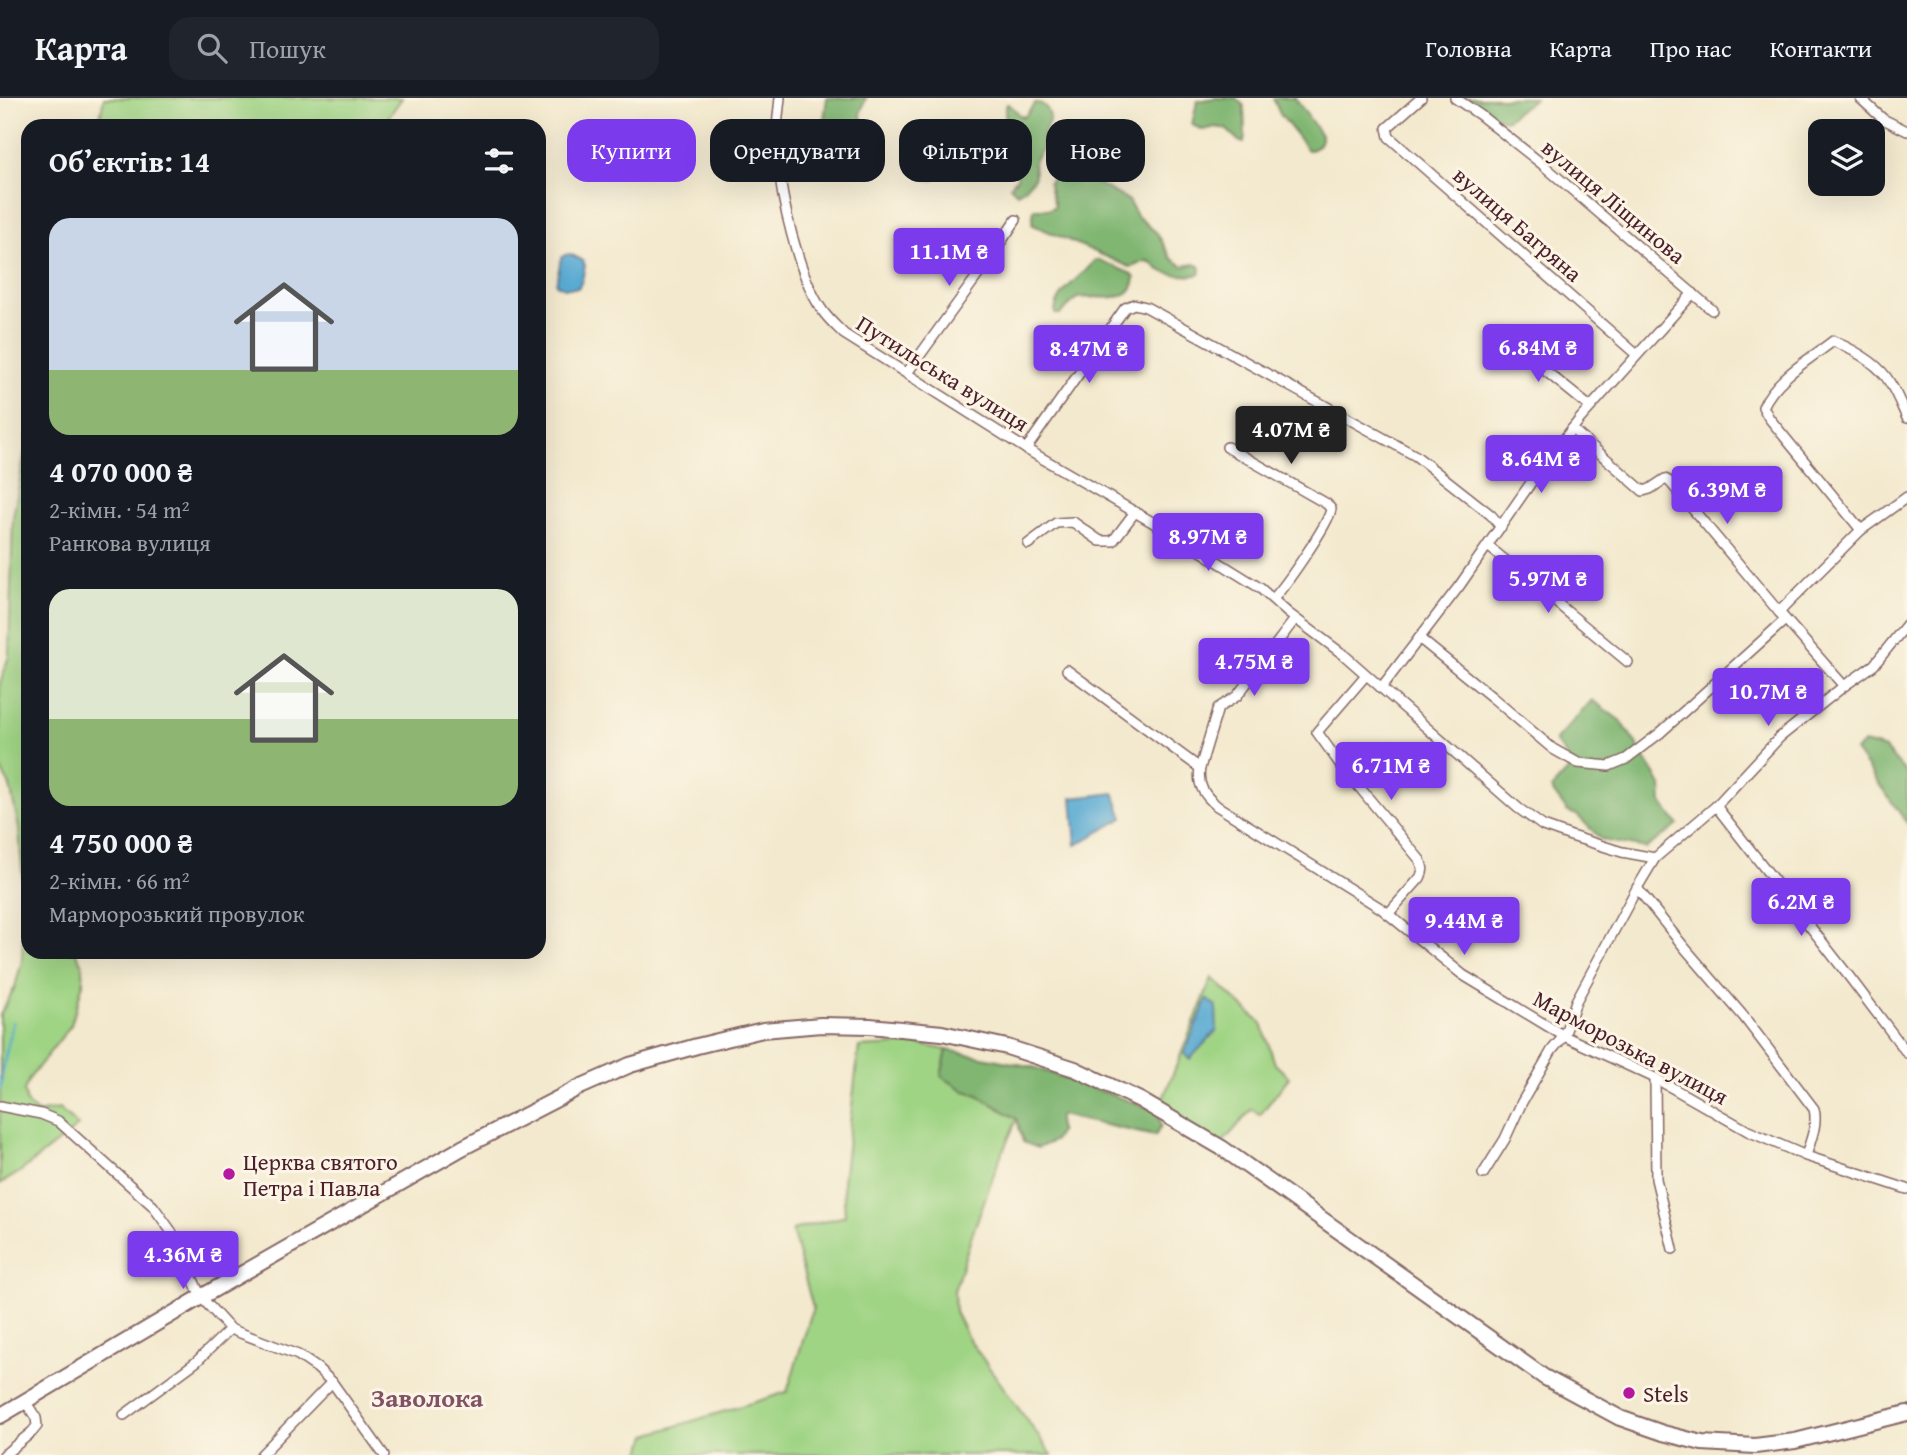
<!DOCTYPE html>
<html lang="uk">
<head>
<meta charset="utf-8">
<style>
  :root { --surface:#171b24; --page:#20242c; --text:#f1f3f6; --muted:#9ea1a6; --line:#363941; --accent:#7c3aed }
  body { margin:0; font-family:"Gentium Book Plus",serif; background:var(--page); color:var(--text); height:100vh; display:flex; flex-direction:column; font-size:26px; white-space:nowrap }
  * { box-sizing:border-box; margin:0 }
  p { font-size:23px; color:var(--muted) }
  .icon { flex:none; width:38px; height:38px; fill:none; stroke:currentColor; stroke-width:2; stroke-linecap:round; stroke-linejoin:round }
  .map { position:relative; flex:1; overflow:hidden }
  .sheet { position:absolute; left:21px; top:21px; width:525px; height:840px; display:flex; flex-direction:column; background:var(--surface); border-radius:21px; box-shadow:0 7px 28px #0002 }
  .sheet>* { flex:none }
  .guide { position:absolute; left:567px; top:21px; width:665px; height:63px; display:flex; gap:14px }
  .tools { position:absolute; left:1808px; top:21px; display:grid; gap:14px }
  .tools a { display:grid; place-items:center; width:77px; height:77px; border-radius:14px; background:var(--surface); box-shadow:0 7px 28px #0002; font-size:35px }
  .price { position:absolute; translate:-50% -60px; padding:0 16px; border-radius:7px; background:var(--accent); color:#fff; font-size:23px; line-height:46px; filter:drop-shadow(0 2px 4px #0008) }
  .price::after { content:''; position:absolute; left:50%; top:42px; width:21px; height:16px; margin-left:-10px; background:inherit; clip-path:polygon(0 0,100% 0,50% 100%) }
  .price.on { background:#222; color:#fff }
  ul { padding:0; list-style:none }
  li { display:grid; align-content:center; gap:14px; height:371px; padding:0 28px }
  li span { display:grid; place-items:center; height:217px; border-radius:21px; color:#555 }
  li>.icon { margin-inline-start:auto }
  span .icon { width:126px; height:126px; fill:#fffc; stroke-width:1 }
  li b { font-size:30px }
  h2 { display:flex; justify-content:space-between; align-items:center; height:84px; padding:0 28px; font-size:30px }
  .tag { padding:0 24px; border-radius:21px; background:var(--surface); box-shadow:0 7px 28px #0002; font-size:24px; line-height:63px }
  .tag.on { background:var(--accent); color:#fff }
  header { display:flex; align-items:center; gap:42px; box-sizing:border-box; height:98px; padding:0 35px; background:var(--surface); border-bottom:2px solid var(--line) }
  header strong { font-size:33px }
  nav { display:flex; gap:38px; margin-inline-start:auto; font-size:24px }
  .search { width:490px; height:63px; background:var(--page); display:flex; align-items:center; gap:18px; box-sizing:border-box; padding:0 24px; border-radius:21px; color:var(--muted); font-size:26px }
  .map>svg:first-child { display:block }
  .green { fill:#a0d485; stroke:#757a58; stroke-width:2 }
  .forest { fill:#80b672; stroke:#656a4e; stroke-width:2 }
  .water { fill:#56a9d2; stroke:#50647e; stroke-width:2 }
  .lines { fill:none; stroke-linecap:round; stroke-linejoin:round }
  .stream { stroke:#56a9d2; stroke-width:2.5 }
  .minor-casing { stroke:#856664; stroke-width:12 }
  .primary-casing { stroke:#856664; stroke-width:18 }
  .minor { stroke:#fff; stroke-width:9 }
  .primary { stroke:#fff; stroke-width:14 }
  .poi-dot { fill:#b5179e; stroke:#fcf5e5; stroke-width:2.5 }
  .labels { text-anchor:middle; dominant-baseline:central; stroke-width:6; stroke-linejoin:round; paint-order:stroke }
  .street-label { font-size:23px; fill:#4a1f2b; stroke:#fcf5e5 }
  .poi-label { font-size:23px; fill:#4a1f2b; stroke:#fcf5e5; text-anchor:start }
  .quarter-label { font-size:26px; font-weight:bold; fill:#815265; stroke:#fcf5e5 }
</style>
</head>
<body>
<header>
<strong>Карта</strong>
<div class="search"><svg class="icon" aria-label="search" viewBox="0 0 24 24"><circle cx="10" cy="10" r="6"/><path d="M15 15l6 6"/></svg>Пошук</div>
<nav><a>Головна</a><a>Карта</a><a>Про нас</a><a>Контакти</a></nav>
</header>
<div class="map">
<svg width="1907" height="1357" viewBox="0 0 1907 1357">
  <rect width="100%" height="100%" fill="#fcf5e5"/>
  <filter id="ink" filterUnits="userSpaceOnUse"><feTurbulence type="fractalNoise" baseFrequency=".0143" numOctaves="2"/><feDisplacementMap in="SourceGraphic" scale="14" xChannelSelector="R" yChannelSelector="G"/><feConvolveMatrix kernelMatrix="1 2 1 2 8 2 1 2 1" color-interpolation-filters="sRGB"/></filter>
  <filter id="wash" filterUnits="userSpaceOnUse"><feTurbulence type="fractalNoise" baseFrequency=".00686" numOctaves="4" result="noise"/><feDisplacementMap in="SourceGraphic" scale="28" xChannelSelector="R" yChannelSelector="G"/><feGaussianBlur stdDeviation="1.57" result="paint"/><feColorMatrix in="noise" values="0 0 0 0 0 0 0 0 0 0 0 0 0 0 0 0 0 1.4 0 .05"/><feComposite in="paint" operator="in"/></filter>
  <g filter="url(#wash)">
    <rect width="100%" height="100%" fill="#f3e9ce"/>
    <!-- green -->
    <g class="green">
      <polygon points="104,0 402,0 382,28 98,28"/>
      <polygon points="28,335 28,854 76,854 83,869 83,885 71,927 29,981 24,993 27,1006 37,1015 59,1011 78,1028 20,1074 0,1086 0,917 15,889 22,863 24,806 19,730 10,688 0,670 0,585 9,558 13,420"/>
      <polygon points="1212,880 1262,926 1275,966 1289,979 1260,1017 1252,1011 1220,1048 1158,1013"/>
      <polygon points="917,946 947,952 941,978 965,993 976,996 1017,1021 999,1062 972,1137 954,1193 955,1214 968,1240 1052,1357 643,1357 641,1354 647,1337 787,1294 813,1210 792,1132 845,1118 843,1084 859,949"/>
    </g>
    <!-- forest -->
    <g class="forest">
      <polygon points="827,0 866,0 860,16 869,37 866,43 851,44 831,54 826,54 822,36"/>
      <polygon points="1215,0 1236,0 1244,8 1245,37 1244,44 1240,44 1226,31 1216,29 1203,32 1192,27 1197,3"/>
      <path d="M 1273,0 L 1295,0 L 1321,37 C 1322,45 1315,52 1308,52 L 1280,16 Z"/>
      <polygon points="1463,0 1535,0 1506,22 1492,18"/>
      <path d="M 1035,5 C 1044,4 1049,12 1050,20 L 1043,39 L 1042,51 L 1034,63 L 1035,79 L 1025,90 L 1017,95 L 1010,88 L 1017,80 L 1017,67 L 1010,64 L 1000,70 L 992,68 L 989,48 L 1006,29 L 1005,10 L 1007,6 C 1013,7 1016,16 1023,19 L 1026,17 Z"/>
      <path d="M 949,28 L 953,30 C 953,43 945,74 935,82 C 926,83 921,79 914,73 C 901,62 914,42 927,36 C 934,32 942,31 949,28 Z"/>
      <path d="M 1068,73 L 1078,75 L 1128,102 L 1137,118 L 1157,135 L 1171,160 L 1183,168 L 1195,166 L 1200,168 L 1201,171 L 1200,176 C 1191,179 1168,177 1160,172 C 1155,170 1153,163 1146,163 C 1141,164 1136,168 1130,169 L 1033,127 L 1032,126 L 1034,111 L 1050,111 L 1055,108 C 1051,89 1039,80 1068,73 Z"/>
      <path d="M 1095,162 L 1099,162 L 1132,176 L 1135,179 C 1133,209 1098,196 1077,200 L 1060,216 L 1055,216 C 1054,200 1072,185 1083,175 C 1088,172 1090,166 1095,162 Z"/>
      <polygon points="1592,602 1622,624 1656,678 1661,688 1662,705 1678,727 1646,750 1602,742 1577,717 1568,714 1551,691 1573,667 1555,643"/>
      <polygon points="1864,645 1885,651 1907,676 1907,725 1855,653"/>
      <polygon points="947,952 1033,969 1158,1013 1161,1028 1155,1038 1060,1017 1058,1023 1060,1034 1054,1043 1038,1050 1023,1044 1017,1021 976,996 965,993 941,978"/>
    </g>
    <!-- water -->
    <g class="water">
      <polygon points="570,156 582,162 585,167 582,183 578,190 565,190 556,186 561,160 565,157"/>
      <polygon points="1114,695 1123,720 1076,747 1072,700"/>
      <polygon points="1207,901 1216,908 1217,932 1190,961 1184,956"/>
    </g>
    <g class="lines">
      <!-- stream -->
      <polyline class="stream" points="0,991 3,969 13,924"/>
    </g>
  </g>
  <g filter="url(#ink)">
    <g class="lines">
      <defs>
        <g id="minor">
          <path d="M 780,0 C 772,54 782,106 798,158 C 804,177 811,196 822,212 C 828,221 836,228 844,236 L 1026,351 L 1178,439 L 1260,490 L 1288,515 L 1344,557 L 1518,710 L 1543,728 L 1571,738 L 1622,754 L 1655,760 L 1637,790 L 1576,903 L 1564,938 L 1552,952 L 1522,1004 L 1505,1041 L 1483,1076"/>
          <polyline points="1421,0 1387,30 1389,39 1637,257"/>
          <polyline points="1455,0 1480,17 1542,66 1712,212"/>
          <polyline points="1860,0 1883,21 1907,33"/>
          <polyline points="1505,240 1590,309"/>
          <polyline points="907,275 983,170 1016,122"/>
          <polyline points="1572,331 1643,393 1650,391 1665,381 1670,384 1779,514 1844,588"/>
          <path d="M 1227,349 L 1327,406 L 1331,411 C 1329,426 1285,488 1273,501"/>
          <polyline points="1026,351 1125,210 1134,206 1146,209 1416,358 1491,417 1501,429"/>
          <path d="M 1861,432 L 1769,320 L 1763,309 C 1776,280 1809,262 1833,243 C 1854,252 1879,265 1890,285 C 1897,296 1902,309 1907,320"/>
          <polyline points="1028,446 1056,425 1073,424 1100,443 1113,443 1135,414"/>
          <polyline points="1488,448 1628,564"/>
          <polyline points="1779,514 1861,432 1907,399"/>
          <polyline points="1419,540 1493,600 1553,651 1578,665 1609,668 1626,661 1660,635 1785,522"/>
          <path d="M 1067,572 L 1200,670 C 1197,687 1204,697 1217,708 L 1382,811 L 1463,877 L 1564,938 L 1655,980 L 1748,1033 L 1806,1058 L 1907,1091"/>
          <path d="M 1366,577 L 1317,634 L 1340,666 L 1420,762 C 1423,769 1424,773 1420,780 L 1388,816"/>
          <polyline points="1381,590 1460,487 1539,373 1580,321 1693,195"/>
          <polyline points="1200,670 1218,610 1237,598 1295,521"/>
          <polyline points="1716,708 1851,881 1907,955"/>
          <polyline points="1655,760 1716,708 1780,639 1844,588 1874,567 1907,526"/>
          <path d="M 1637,790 L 1684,849 L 1744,919 L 1814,1011 C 1818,1027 1810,1043 1806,1058"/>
          <polyline points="1655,980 1656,1081 1673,1151"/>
          <polyline points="0,1008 41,1016 58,1023 153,1108 171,1133 201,1199 230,1231 298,1257 317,1270 332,1284 384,1357"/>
          <polyline points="124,1317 196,1264 230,1231"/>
          <polyline points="4,1357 32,1334 37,1328 36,1320 25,1303"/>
          <polyline points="261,1357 332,1284"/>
        </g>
        <polyline id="primary" points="0,1318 201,1199 462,1050 580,989 630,967 697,948 763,932 821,927 870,928 942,935 1007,949 1075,971 1140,1002 1222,1050 1544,1279 1620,1320 1663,1335 1702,1345 1755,1348 1795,1343 1907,1315"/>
      </defs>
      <!-- minor casing -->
      <use href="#minor" class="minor-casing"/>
      <!-- primary casing -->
      <use href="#primary" class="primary-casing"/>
      <!-- minor -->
      <use href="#minor" class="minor"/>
      <!-- primary -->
      <use href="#primary" class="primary"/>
    </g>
  </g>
  <!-- markers -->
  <g class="poi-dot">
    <circle cx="229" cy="1076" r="7"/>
    <circle cx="1629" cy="1295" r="7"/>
  </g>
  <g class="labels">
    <!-- street labels -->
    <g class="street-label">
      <text transform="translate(1614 103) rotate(40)">вулиця Ліщинова</text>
      <text transform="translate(1518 126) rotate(41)">вулиця Багряна</text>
      <text transform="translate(943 275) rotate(32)">Путильська вулиця</text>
      <text transform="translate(1631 949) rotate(28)">Марморозька вулиця</text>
    </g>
    <!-- poi labels -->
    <g class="poi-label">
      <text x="243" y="1063">Церква святого<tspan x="243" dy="26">Петра і Павла</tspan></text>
      <text x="1643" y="1295">Stels</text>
    </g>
    <!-- quarter labels -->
    <g class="quarter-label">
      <text x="427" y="1299">Заволока</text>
    </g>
  </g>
</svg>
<div class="tools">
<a><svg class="icon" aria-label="layers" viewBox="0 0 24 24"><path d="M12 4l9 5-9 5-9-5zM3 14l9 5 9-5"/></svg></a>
</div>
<b class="price" style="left:949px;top:190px">11.1M ₴</b>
<b class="price" style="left:1538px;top:286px">6.84M ₴</b>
<b class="price" style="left:1089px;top:287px">8.47M ₴</b>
<b class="price on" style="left:1291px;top:368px">4.07M ₴</b>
<b class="price" style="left:1541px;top:397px">8.64M ₴</b>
<b class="price" style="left:1727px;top:428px">6.39M ₴</b>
<b class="price" style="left:1208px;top:475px">8.97M ₴</b>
<b class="price" style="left:1548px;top:517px">5.97M ₴</b>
<b class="price" style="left:1254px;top:600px">4.75M ₴</b>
<b class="price" style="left:1768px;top:630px">10.7M ₴</b>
<b class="price" style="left:1391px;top:704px">6.71M ₴</b>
<b class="price" style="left:1801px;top:840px">6.2M ₴</b>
<b class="price" style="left:1464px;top:859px">9.44M ₴</b>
<b class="price" style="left:183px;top:1193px">4.36M ₴</b>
<div class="guide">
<a class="tag on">Купити</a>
<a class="tag">Орендувати</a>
<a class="tag">Фільтри</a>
<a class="tag">Нове</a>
</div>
<section class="sheet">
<h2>Об’єктів: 14<svg class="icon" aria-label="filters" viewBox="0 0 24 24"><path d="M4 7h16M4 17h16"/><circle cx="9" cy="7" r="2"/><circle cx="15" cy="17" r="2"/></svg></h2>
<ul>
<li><span style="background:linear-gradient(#c9d6e8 70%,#8fb573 0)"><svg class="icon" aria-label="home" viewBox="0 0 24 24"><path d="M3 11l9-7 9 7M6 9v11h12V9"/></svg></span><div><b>4 070 000 ₴</b><p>2-кімн. · 54 m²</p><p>Ранкова вулиця</p></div></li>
<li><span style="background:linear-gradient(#dfe7d0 60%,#8fb573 0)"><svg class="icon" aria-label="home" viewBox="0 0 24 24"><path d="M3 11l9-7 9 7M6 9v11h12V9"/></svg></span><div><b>4 750 000 ₴</b><p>2-кімн. · 66 m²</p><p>Марморозький провулок</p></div></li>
</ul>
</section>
</div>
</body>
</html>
